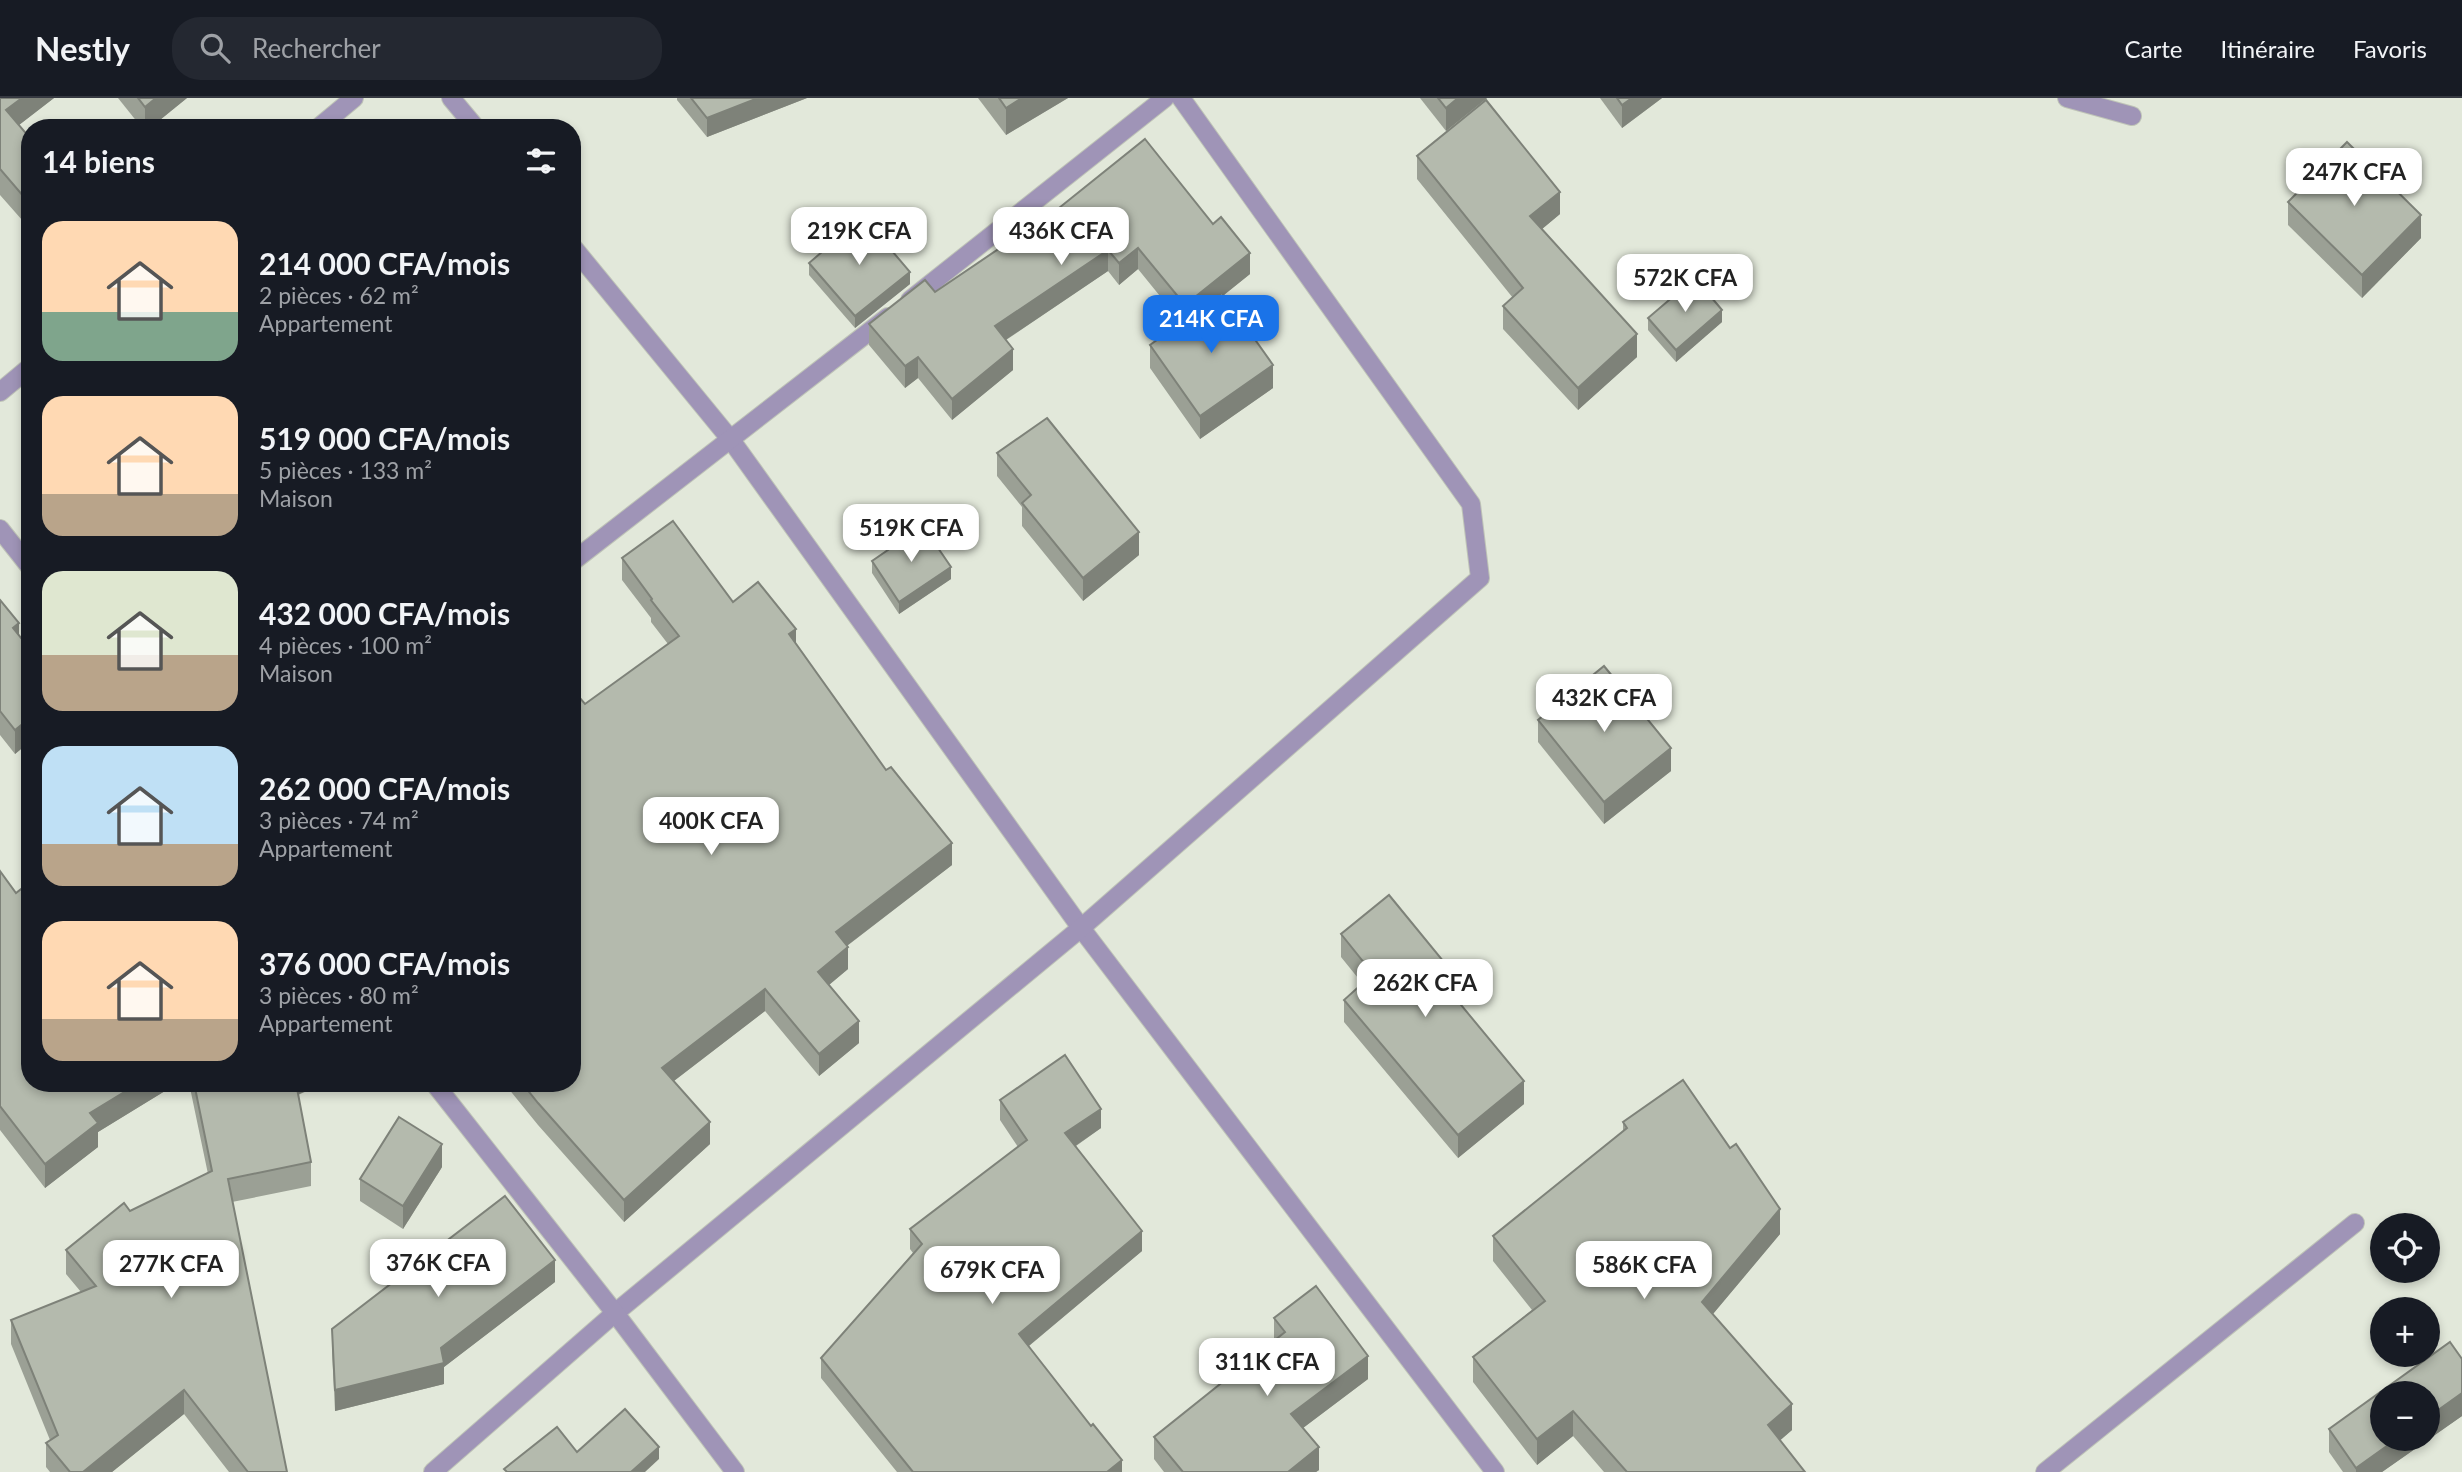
<!DOCTYPE html>
<html lang="fr">
<head>
<meta charset="utf-8">
<style>
  :root { --surface:#171b24; --page:#242831; --text:#f1f3f6; --muted:#9ea1a6; --line:#363941; --accent:#1a73e8 }
  body { margin:0; font-family:Lato,sans-serif; background:var(--page); color:var(--text); height:100vh; display:flex; flex-direction:column; font-size:26px; white-space:nowrap }
  * { box-sizing:border-box; margin:0 }
  p { font-size:23px; color:var(--muted) }
  .icon { flex:none; width:38px; height:38px; fill:none; stroke:currentColor; stroke-width:2; stroke-linecap:round; stroke-linejoin:round }
  .map { position:relative; flex:1; overflow:hidden }
  .sheet { position:absolute; left:21px; top:21px; width:560px; height:973px; display:flex; flex-direction:column; background:var(--surface); border-radius:28px; box-shadow:0 4px 10px #0003 }
  .sheet>* { flex:none }
  .controls { position:absolute; left:2370px; top:1115px; display:grid; gap:14px }
  .controls a { display:grid; place-items:center; width:70px; height:70px; border-radius:50%; background:var(--surface); box-shadow:0 4px 10px #0003; font-size:35px }
  .price { position:absolute; translate:-50% -60px; padding:0 16px; border-radius:14px; background:#fff; color:#222; font-size:23px; line-height:46px; filter:drop-shadow(0 2px 4px #0008) }
  .price::after { content:''; position:absolute; left:50%; top:42px; width:21px; height:16px; margin-left:-10px; background:inherit; clip-path:polygon(0 0,100% 0,50% 100%) }
  .price.selected { background:var(--accent); color:#fff }
  ul { padding:0; list-style:none }
  li { display:flex; align-items:center; gap:21px; height:175px; padding:0 21px }
  li span { display:grid; place-items:center; flex:none; width:196px; height:140px; border-radius:21px; color:#555 }
  li>.icon { margin-inline-start:auto }
  span .icon { width:84px; height:84px; fill:#fffc; stroke-width:1 }
  li b { font-size:30px }
  h2 { display:flex; justify-content:space-between; align-items:center; height:84px; padding:0 21px; font-size:30px }
  header { display:flex; align-items:center; gap:42px; box-sizing:border-box; height:98px; padding:0 35px; background:var(--surface); border-bottom:2px solid var(--line) }
  header strong { font-size:33px }
  nav { display:flex; gap:38px; margin-inline-start:auto; font-size:24px }
  .search { width:490px; height:63px; background:var(--page); display:flex; align-items:center; gap:18px; box-sizing:border-box; padding:0 24px; border-radius:28px; color:var(--muted); font-size:26px }
  .map>svg:first-child { display:block }
  .lines { fill:none; stroke-linecap:round; stroke-linejoin:round }
  .minor-casing { stroke:#bec3b7; stroke-width:20 }
  .tertiary-casing { stroke:#bec3b7; stroke-width:20 }
  .minor { stroke:#9f94b7; stroke-width:18 }
  .tertiary { stroke:#9f94b7; stroke-width:18 }
  .wall { fill:#9ba095 }
  .shaded-wall { fill:#7e8279 }
  .building { fill:#b4baad; stroke:#7e8279; stroke-width:2 }
</style>
</head>
<body>
<header>
<strong>Nestly</strong>
<div class="search"><svg class="icon" aria-label="search" viewBox="0 0 24 24"><circle cx="10" cy="10" r="6"/><path d="M15 15l6 6"/></svg>Rechercher</div>
<nav><a>Carte</a><a>Itinéraire</a><a>Favoris</a></nav>
</header>
<div class="map">
<svg width="2462" height="1374" viewBox="0 0 2462 1374">
  <rect width="100%" height="100%" fill="#e2e8da"/>
  <g class="lines">
    <defs>
      <g id="minor">
        <polyline points="451,0 476,30"/>
        <polyline points="2067,0 2132,18"/>
        <polyline points="318,30 354,0"/>
        <polyline points="572,148 731,342 1081,830 1495,1374"/>
        <polyline points="910,202 1165,0"/>
        <polyline points="0,294 30,269"/>
        <polyline points="572,464 888,219"/>
        <polyline points="433,1374 615,1215 1081,830 1480,480 1471,406 1181,0"/>
        <polyline points="2045,1374 2355,1125"/>
      </g>
      <g id="tertiary">
        <polyline points="0,431 30,469"/>
        <polyline points="434,985 615,1215 735,1374"/>
      </g>
    </defs>
    <!-- minor casing -->
    <use href="#minor" class="minor-casing"/>
    <!-- tertiary casing -->
    <use href="#tertiary" class="tertiary-casing"/>
    <!-- minor -->
    <use href="#minor" class="minor"/>
    <!-- tertiary -->
    <use href="#tertiary" class="tertiary"/>
  </g>
  <!-- wall -->
  <g class="wall">
    <polygon points="0,0 54,0 19,27 30,40 30,131 0,97"/>
    <polygon points="118,0 187,0 150,30 142,30"/>
    <polygon points="677,0 807,0 707,39 677,2"/>
    <polygon points="978,0 1068,0 1006,37"/>
    <polygon points="1420,0 1487,0 1446,33"/>
    <polygon points="1600,0 1662,0 1622,30"/>
    <polygon points="1417,58 1560,116 1542,131 1637,259 1578,312 1503,231 1503,208 1513,200 1417,81"/>
    <polygon points="2288,104 2421,140 2362,200 2288,127"/>
    <polygon points="1059,110 1250,176 1224,197 1273,290 1200,341 1150,270 1150,247 1181,224 1138,171 1119,187 1108,173 1006,242 1013,272 952,322 918,280 905,290 869,247 869,226 935,194"/>
    <polygon points="809,165 910,186 855,230 809,177"/>
    <polygon points="1648,220 1722,224 1676,264 1648,232"/>
    <polygon points="997,355 1139,457 1083,503 1022,428 1022,409 997,378"/>
    <polygon points="622,460 733,504 796,546 952,767 847,848 848,871 829,887 859,945 819,978 765,913 674,983 710,1046 624,1124 538,1027 504,985 572,985 585,606 668,546 651,524 651,520 622,482"/>
    <polygon points="872,463 951,481 899,516 872,475"/>
    <polygon points="0,502 19,538 30,551 30,644 15,656 0,637"/>
    <polygon points="1538,622 1671,673 1604,726 1538,644"/>
    <polygon points="0,773 16,795 30,985 178,985 98,1034 98,1049 45,1090 0,1032"/>
    <polygon points="1341,836 1453,896 1524,1006 1458,1060 1344,924 1344,902 1362,885 1341,859"/>
    <polygon points="189,985 325,985 298,997 311,1064 311,1088 232,1104 287,1374 229,1374 184,1316 112,1374 50,1374 46,1369 46,1345 50,1342 11,1246 11,1222 81,1194 66,1176 66,1152 130,1113 208,1076"/>
    <polygon points="1000,1002 1101,1030 1076,1048 1142,1153 1029,1248 1122,1374 897,1374 821,1280 821,1260 913,1155 910,1151 910,1131 1018,1049 1000,1022"/>
    <polygon points="1623,1024 1780,1136 1713,1216 1792,1332 1780,1342 1805,1374 1604,1374 1573,1338 1537,1367 1473,1284 1473,1259 1532,1212 1493,1163 1493,1138 1623,1033"/>
    <polygon points="442,1069 403,1131 360,1103 360,1081"/>
    <polygon points="555,1184 444,1269 444,1286 335,1313 332,1253 332,1231"/>
    <polygon points="1274,1220 1368,1281 1303,1330 1319,1372 1316,1374 1164,1374 1154,1361 1154,1339 1274,1243"/>
    <polygon points="2462,1261 2462,1318 2382,1374 2343,1374 2329,1354 2329,1331"/>
  </g>
  <!-- shaded-wall -->
  <g class="shaded-wall">
    <polygon points="22,0 54,0 6,37 6,12"/>
    <polygon points="156,0 187,0 150,30 145,30 145,9"/>
    <polygon points="758,0 807,0 707,39 707,20"/>
    <polygon points="1022,0 1068,0 1006,37 1006,10"/>
    <polygon points="1458,0 1487,0 1446,33 1446,10"/>
    <polygon points="1632,0 1662,0 1622,30 1622,7"/>
    <polygon points="1560,94 1560,116 1530,141 1530,118"/>
    <polygon points="2421,117 2421,140 2362,200 2362,177"/>
    <polygon points="1138,150 1138,171 1119,187 1119,165"/>
    <polygon points="1108,152 1108,173 995,249 995,228"/>
    <polygon points="1250,155 1250,176 1185,228 1185,207"/>
    <polygon points="910,174 910,186 855,230 855,218"/>
    <polygon points="1722,212 1722,224 1676,264 1676,252"/>
    <polygon points="1637,236 1637,259 1578,312 1578,290"/>
    <polygon points="1013,251 1013,272 952,322 952,301"/>
    <polygon points="918,259 918,280 905,290 905,268"/>
    <polygon points="1273,267 1273,290 1200,341 1200,318"/>
    <polygon points="1139,434 1139,457 1083,503 1083,480"/>
    <polygon points="951,469 951,481 899,516 899,504"/>
    <polygon points="19,525 19,549 13,530"/>
    <polygon points="796,531 796,553 789,536"/>
    <polygon points="29,620 29,644 15,656 15,632"/>
    <polygon points="1671,650 1671,673 1604,726 1604,704"/>
    <polygon points="952,745 952,767 836,856 836,834"/>
    <polygon points="848,849 848,871 818,896 818,874"/>
    <polygon points="1453,875 1453,898 1442,884"/>
    <polygon points="765,891 765,913 662,992 662,970"/>
    <polygon points="859,923 859,945 819,978 819,956"/>
    <polygon points="1524,983 1524,1006 1458,1060 1458,1037"/>
    <polygon points="139,985 178,985 98,1034 98,1049 45,1090 45,1066 90,1015"/>
    <polygon points="294,985 325,985 294,998"/>
    <polygon points="1101,1011 1101,1030 1065,1055 1065,1035"/>
    <polygon points="710,1024 710,1046 624,1124 624,1102"/>
    <polygon points="442,1046 442,1069 403,1131 403,1108"/>
    <polygon points="1780,1111 1780,1136 1702,1229 1702,1204"/>
    <polygon points="1142,1133 1142,1153 1019,1256 1019,1236"/>
    <polygon points="555,1162 555,1184 444,1269 444,1286 335,1313 335,1292 441,1250"/>
    <polygon points="1368,1258 1368,1281 1291,1339 1291,1316"/>
    <polygon points="184,1292 184,1316 112,1374 83,1374"/>
    <polygon points="2462,1295 2462,1318 2382,1374 2356,1374 2356,1370 2398,1340 2427,1340 2427,1320"/>
    <polygon points="1792,1306 1792,1332 1768,1353 1768,1327"/>
    <polygon points="1573,1313 1573,1338 1537,1367 1537,1341"/>
    <polygon points="659,1349 659,1361 645,1374 631,1374"/>
    <polygon points="1319,1349 1319,1372 1316,1374 1288,1374"/>
    <polygon points="1122,1362 1122,1374 1107,1374"/>
  </g>
  <!-- building -->
  <g class="building">
    <polygon points="0,0 22,0 6,12 30,40 30,106 0,71"/>
    <polygon points="138,0 156,0 145,9"/>
    <polygon points="691,0 758,0 707,20"/>
    <polygon points="999,0 1022,0 1006,10"/>
    <polygon points="1438,0 1458,0 1446,10"/>
    <polygon points="1617,0 1632,0 1622,7"/>
    <polygon points="1486,2 1560,94 1530,118 1637,236 1578,290 1503,208 1523,190 1417,58"/>
    <polygon points="1145,41 1213,126 1221,119 1250,155 1185,207 1138,150 1119,165 1108,152 995,228 1013,251 952,301 918,259 905,268 869,226 925,182 935,194 1059,110"/>
    <polygon points="2347,44 2421,117 2362,177 2288,104"/>
    <polygon points="863,119 910,174 855,218 809,165"/>
    <polygon points="1695,180 1722,212 1676,252 1648,220"/>
    <polygon points="1222,195 1273,267 1200,318 1150,247"/>
    <polygon points="1047,320 1139,434 1083,480 1022,405 1031,397 997,355"/>
    <polygon points="673,423 733,504 758,484 796,531 789,536 886,672 891,669 952,745 836,834 848,849 818,874 859,923 819,956 765,891 662,970 710,1024 624,1102 538,1005 522,985 572,985 572,591 585,606 679,538 651,502 652,501 622,460"/>
    <polygon points="923,428 951,469 899,504 872,463"/>
    <polygon points="0,502 19,525 13,530 30,551 30,620 15,632 0,613"/>
    <polygon points="1604,568 1671,650 1604,704 1538,622"/>
    <polygon points="0,773 16,795 30,784 30,985 139,985 90,1015 98,1025 45,1066 0,1008"/>
    <polygon points="1389,797 1453,875 1442,884 1524,983 1458,1037 1344,902 1373,876 1341,836"/>
    <polygon points="1065,957 1101,1011 1065,1035 1142,1133 1019,1236 1091,1328 1093,1326 1122,1362 1107,1374 913,1374 821,1260 922,1146 910,1131 1027,1042 1000,1002"/>
    <polygon points="1683,982 1730,1050 1736,1046 1780,1111 1702,1204 1792,1306 1768,1327 1805,1374 1627,1374 1573,1313 1537,1341 1473,1259 1545,1203 1493,1138 1627,1030 1623,1024"/>
    <polygon points="194,985 296,985 311,1064 228,1081 287,1374 248,1374 184,1292 83,1374 70,1374 46,1345 58,1337 11,1222 96,1188 66,1152 124,1105 130,1113 212,1073"/>
    <polygon points="399,1019 442,1046 403,1108 360,1081"/>
    <polygon points="505,1098 555,1162 441,1250 444,1265 335,1292 332,1231"/>
    <polygon points="1316,1188 1368,1258 1291,1316 1319,1349 1288,1374 1183,1374 1154,1339 1285,1234 1274,1220"/>
    <polygon points="2450,1244 2462,1261 2462,1295 2427,1320 2427,1295 2382,1295 2382,1340 2398,1340 2356,1370 2329,1331"/>
    <polygon points="625,1311 659,1349 631,1374 507,1374 504,1371 557,1329 577,1354"/>
  </g>
</svg>
<div class="controls">
<a><svg class="icon" aria-label="locate" viewBox="0 0 24 24"><circle cx="12" cy="12" r="6"/><path d="M12 2v4M12 18v4M2 12h4M18 12h4"/></svg></a>
<a>+</a>
<a>−</a>
</div>
<b class="price" style="left:2354px;top:110px">247K CFA</b>
<b class="price" style="left:859px;top:169px">219K CFA</b>
<b class="price" style="left:1061px;top:169px">436K CFA</b>
<b class="price" style="left:1685px;top:216px">572K CFA</b>
<b class="price selected" style="left:1211px;top:257px">214K CFA</b>
<b class="price" style="left:911px;top:466px">519K CFA</b>
<b class="price" style="left:1604px;top:636px">432K CFA</b>
<b class="price" style="left:711px;top:759px">400K CFA</b>
<b class="price" style="left:1425px;top:921px">262K CFA</b>
<b class="price" style="left:438px;top:1201px">376K CFA</b>
<b class="price" style="left:171px;top:1202px">277K CFA</b>
<b class="price" style="left:1644px;top:1203px">586K CFA</b>
<b class="price" style="left:992px;top:1208px">679K CFA</b>
<b class="price" style="left:1267px;top:1300px">311K CFA</b>
<section class="sheet">
<h2>14 biens<svg class="icon" aria-label="filters" viewBox="0 0 24 24"><path d="M4 7h16M4 17h16"/><circle cx="9" cy="7" r="2"/><circle cx="15" cy="17" r="2"/></svg></h2>
<ul>
<li><span style="background:linear-gradient(#ffd9b3 65%,#7fa58c 0)"><svg class="icon" aria-label="home" viewBox="0 0 24 24"><path d="M3 11l9-7 9 7M6 9v11h12V9"/></svg></span><div><b>214 000 CFA/mois</b><p>2 pièces · 62 m²</p><p>Appartement</p></div></li>
<li><span style="background:linear-gradient(#ffd9b3 70%,#b9a48a 0)"><svg class="icon" aria-label="home" viewBox="0 0 24 24"><path d="M3 11l9-7 9 7M6 9v11h12V9"/></svg></span><div><b>519 000 CFA/mois</b><p>5 pièces · 133 m²</p><p>Maison</p></div></li>
<li><span style="background:linear-gradient(#dfe7d0 60%,#b9a48a 0)"><svg class="icon" aria-label="home" viewBox="0 0 24 24"><path d="M3 11l9-7 9 7M6 9v11h12V9"/></svg></span><div><b>432 000 CFA/mois</b><p>4 pièces · 100 m²</p><p>Maison</p></div></li>
<li><span style="background:linear-gradient(#bfe0f5 70%,#b9a48a 0)"><svg class="icon" aria-label="home" viewBox="0 0 24 24"><path d="M3 11l9-7 9 7M6 9v11h12V9"/></svg></span><div><b>262 000 CFA/mois</b><p>3 pièces · 74 m²</p><p>Appartement</p></div></li>
<li><span style="background:linear-gradient(#ffd9b3 70%,#b9a48a 0)"><svg class="icon" aria-label="home" viewBox="0 0 24 24"><path d="M3 11l9-7 9 7M6 9v11h12V9"/></svg></span><div><b>376 000 CFA/mois</b><p>3 pièces · 80 m²</p><p>Appartement</p></div></li>
</ul>
</section>
</div>
</body>
</html>
